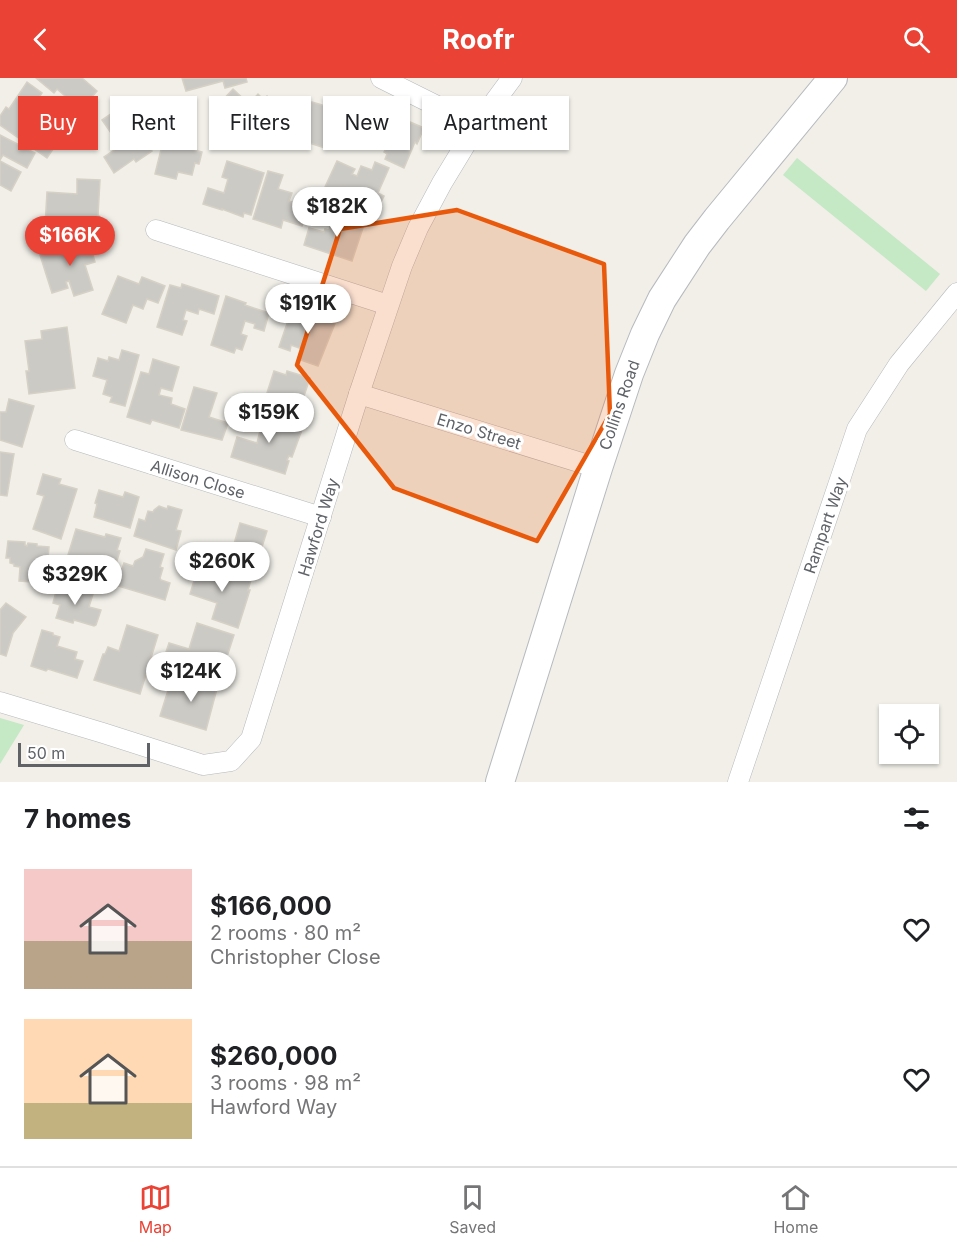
<!DOCTYPE html>
<html lang="en">
<head>
<meta charset="utf-8">
<style>
  :root { --surface:#fff; --page:#f6f6f6; --text:#202124; --muted:#757577; --line:#e0e0e0; --accent:#ea4335 }
  body { margin:0; font-family:Inter,sans-serif; background:var(--page); color:var(--text); height:100vh; display:flex; flex-direction:column; font-size:22px; white-space:nowrap }
  * { box-sizing:border-box; margin:0 }
  p { font-size:20px; color:var(--muted) }
  .icon { flex:none; width:33px; height:33px; fill:none; stroke:currentColor; stroke-width:2; stroke-linecap:round; stroke-linejoin:round }
  .map { position:relative; height:704px; overflow:hidden }
  .sheet { display:flex; flex-direction:column; background:var(--surface); flex:1 }
  .sheet>* { flex:none }
  .top-card { position:absolute; left:18px; top:18px; width:600px; height:54px; display:flex; gap:12px }
  .fabs { position:absolute; left:879px; top:626px; display:grid; gap:12px }
  .fabs a { display:grid; place-items:center; width:60px; height:60px; border-radius:0px; background:var(--surface); box-shadow:0 2px 4px #0004; font-size:30px }
  .scale { position:absolute; left:18px; bottom:15px; width:132px; box-sizing:border-box; padding-left:6px; border:3px solid #5f6368; border-top:0; font-size:16px; line-height:21px; white-space:nowrap; color:#5f6368; -webkit-text-stroke:4px #fff; paint-order:stroke }
  .price { position:absolute; translate:-50% -51px; padding:0 14px; border-radius:21px; background:#fff; color:#222; font-size:20px; line-height:39px; filter:drop-shadow(0 2px 3px #0008) }
  .price::after { content:''; position:absolute; left:50%; top:36px; width:18px; height:14px; margin-left:-9px; background:inherit; clip-path:polygon(0 0,100% 0,50% 100%) }
  .price.active { background:var(--accent); color:#fff }
  ul { padding:0; list-style:none }
  li { display:flex; align-items:center; gap:18px; height:150px; padding:0 24px }
  li span { display:grid; place-items:center; flex:none; width:168px; height:120px; border-radius:0px; color:#555 }
  li>.icon { margin-inline-start:auto }
  span .icon { width:72px; height:72px; fill:#fffc; stroke-width:1 }
  li b { font-size:26px }
  h2 { display:flex; justify-content:space-between; align-items:center; height:72px; padding:0 24px; font-size:26px }
  .chip { padding:0 21px; border-radius:0px; background:var(--surface); box-shadow:0 2px 4px #0004; font-size:21px; line-height:54px }
  .chip.active { background:var(--accent); color:#fff }
  header { display:flex; justify-content:space-between; align-items:center; height:78px; padding:0 24px; background:var(--accent); color:#fff; font-size:27px; font-weight:700 }
  .dock { display:flex; justify-content:space-around; align-items:center; height:84px; border-top:2px solid var(--line); background:var(--surface); font-size:16px; color:var(--muted) }
  .dock a { display:grid; justify-items:center; gap:3px }
  .dock .active { color:var(--accent) }
  .map>svg:first-child { display:block }
  .green { fill:#c5e8c5 }
  .building { fill:#cccac5; stroke:#d6d1c6; stroke-width:1.5 }
  .lines { fill:none; stroke-linecap:round; stroke-linejoin:round }
  .street-casing { stroke:#b5b8bc; stroke-width:21 }
  .secondary-casing { stroke:#b6babf; stroke-width:30 }
  .street { stroke:#fff; stroke-width:20 }
  .secondary { stroke:#fff; stroke-width:28 }
  .marked { fill:#e8590c; fill-opacity:0.2; stroke:#e8590c; stroke-width:4.5; stroke-linejoin:round }
  .labels { text-anchor:middle; dominant-baseline:central; stroke-width:6; stroke-linejoin:round; paint-order:stroke }
  .street-label { font-size:16px; fill:#5f6368; stroke:#fff }
</style>
</head>
<body>
<header><svg class="icon" aria-label="back" viewBox="0 0 24 24"><path d="M15 5l-7 7 7 7"/></svg>Roofr<svg class="icon" aria-label="search" viewBox="0 0 24 24"><circle cx="10" cy="10" r="6"/><path d="M15 15l6 6"/></svg></header>
<div class="map">
<svg width="957" height="704" viewBox="0 0 957 704">
  <rect width="100%" height="100%" fill="#f1efe8"/>
  <!-- green -->
  <g class="green">
    <polygon points="797,80 940,196 926,213 783,97"/>
    <polygon points="0,640 24,647 0,686"/>
  </g>
  <!-- building -->
  <g class="building">
    <polygon points="36,0 82,0 97,13 92,19 97,24 87,36 84,33 79,38 61,23 65,18 57,11 54,15"/>
    <polygon points="182,0 246,0 247,4 225,10 223,3 186,13"/>
    <polygon points="27,4 42,15 38,21 46,27 33,46 40,50 42,45 62,58 47,80 0,47 0,38 6,29 9,31"/>
    <polygon points="233,11 249,26 258,16 263,21 267,18 280,30 248,64 232,50 237,45 223,32 224,29 220,25"/>
    <polygon points="312,24 339,32 336,42 333,42 325,70 300,62"/>
    <polygon points="121,29 152,73 136,84 134,81 114,95 104,79 120,68 102,42"/>
    <polygon points="375,29 424,50 417,66 415,64 404,90 385,81 387,76 384,74 387,68 371,61 376,51 362,45 368,32 374,34"/>
    <polygon points="168,43 190,49 188,55 192,56 189,70 202,74 199,86 195,85 192,97 178,94 176,101 155,96"/>
    <polygon points="0,57 35,75 27,90 3,77 0,82"/>
    <polygon points="0,83 21,94 11,113 0,107"/>
    <polygon points="227,83 264,95 251,137 244,135 243,139 222,131 222,132 203,126 208,110 224,115 228,101 222,99"/>
    <polygon points="337,83 355,91 352,96 357,98 361,88 372,92 375,84 389,90 378,115 384,118 376,134 324,111"/>
    <polygon points="268,93 283,97 278,111 292,115 289,123 308,129 302,148 283,142 281,150 253,141"/>
    <polygon points="77,101 100,102 98,137 101,140 100,147 96,151 45,149 47,114 77,116"/>
    <polygon points="334,137 364,147 352,183 304,167 309,150 324,154 325,151 329,152"/>
    <polygon points="92,160 97,175 93,177 95,184 85,187 93,212 74,218 69,203 66,204 68,210 52,215 40,177"/>
    <polygon points="118,198 139,206 142,199 165,208 158,225 147,221 143,231 133,227 126,245 102,236"/>
    <polygon points="182,206 219,218 214,236 199,231 198,236 186,232 183,242 187,243 182,257 157,249 170,207 181,210"/>
    <polygon points="226,218 246,225 245,227 269,235 264,253 254,250 255,246 245,243 241,256 247,258 242,272 236,270 234,275 211,267"/>
    <polygon points="292,231 308,236 309,233 336,243 318,288 298,281 302,271 291,267 290,273 279,269"/>
    <polygon points="67,249 75,310 29,316 26,293 29,293 25,263 42,261 41,253"/>
    <polygon points="122,272 139,277 125,328 110,324 112,319 103,316 107,302 93,298 98,280 108,283 109,279 119,282"/>
    <polygon points="153,281 179,289 172,313 161,310 159,317 172,320 171,326 185,331 179,350 152,342 150,346 127,339 141,294 149,296"/>
    <polygon points="274,293 286,297 287,293 310,300 301,327 309,329 304,345 272,335 277,321 266,318"/>
    <polygon points="194,309 217,315 209,339 228,345 222,362 181,352"/>
    <polygon points="9,321 34,328 22,369 0,362 0,334 6,334"/>
    <polygon points="255,334 276,340 275,345 277,345 278,341 303,349 292,379 289,378 287,382 289,383 285,396 231,379 237,359 257,365 260,353 250,349"/>
    <polygon points="0,374 14,376 7,418 0,417"/>
    <polygon points="43,396 61,401 59,406 77,411 61,461 33,451 44,418 37,416"/>
    <polygon points="99,412 123,419 125,414 139,419 130,450 94,439 97,426 95,425"/>
    <polygon points="159,428 167,431 168,428 182,432 176,452 181,453 176,472 134,458 139,441 145,443 148,433 153,434 154,432"/>
    <polygon points="240,445 267,453 261,472 265,474 257,499 244,495 247,485 230,480"/>
    <polygon points="76,451 105,459 106,456 121,460 117,472 120,473 115,489 117,490 112,505 64,490"/>
    <polygon points="8,463 25,464 25,467 27,468 28,465 37,466 37,468 49,469 46,505 19,503 20,489 14,488 14,486 10,485 10,480 6,480"/>
    <polygon points="146,471 164,476 160,489 163,490 160,500 161,502 170,505 165,522 115,507 120,491 122,491 124,485 133,488 135,483 143,479"/>
    <polygon points="199,486 251,502 248,512 250,512 238,550 212,541 217,525 190,516"/>
    <polygon points="58,506 93,516 89,529 101,532 96,547 94,548 74,542 73,545 56,540 60,527 53,525"/>
    <polygon points="6,525 26,539 13,555 6,578 0,576 0,532"/>
    <polygon points="197,545 234,557 225,585 229,586 224,601 163,583 169,565 189,571"/>
    <polygon points="127,547 158,557 140,616 94,602 103,576 105,576 108,569 119,573"/>
    <polygon points="42,552 53,555 53,557 60,559 57,568 77,574 75,581 83,583 77,600 48,591 46,593 31,588"/>
    <polygon points="202,599 216,604 215,606 218,607 206,652 160,638 170,606 180,609 182,602 199,608"/>
  </g>
  <g class="lines">
    <defs>
      <g id="street">
        <polyline points="381,0 439,29 476,49"/>
        <polyline points="156,152 388,227"/>
        <polyline points="359,316 598,390"/>
        <polyline points="75,362 321,439"/>
        <polyline points="0,624 103,655 203,687 231,683 251,661 359,316 402,188 418,150 442,105 476,49 512,0"/>
        <polyline points="738,704 857,351 899,286 957,215"/>
      </g>
      <polyline id="secondary" points="500,704 598,390 629,296 645,256 662,221 697,167 717,141 833,0"/>
    </defs>
    <!-- street casing -->
    <use href="#street" class="street-casing"/>
    <!-- secondary casing -->
    <use href="#secondary" class="secondary-casing"/>
    <!-- street -->
    <use href="#street" class="street"/>
    <!-- secondary -->
    <use href="#secondary" class="secondary"/>
  </g>
  <!-- marked area -->
  <path class="marked" d="M 457,132 L 604,186 L 610,336 L 537,463 L 394,410 L 297,287 L 340,151 Z"/>
  <g class="labels">
    <!-- street labels -->
    <g class="street-label">
      <text transform="translate(619 327) rotate(-71)">Collins Road</text>
      <text transform="translate(479 353) rotate(17)">Enzo Street</text>
      <text transform="translate(198 401) rotate(17)">Allison Close</text>
      <text transform="translate(825 447) rotate(-71)">Rampart Way</text>
      <text transform="translate(318 449) rotate(-73)">Hawford Way</text>
    </g>
  </g>
</svg>
<div class="fabs">
<a><svg class="icon" aria-label="locate" viewBox="0 0 24 24"><circle cx="12" cy="12" r="6"/><path d="M12 2v4M12 18v4M2 12h4M18 12h4"/></svg></a>
</div>
<div class="scale">50 m</div>
<b class="price" style="left:337px;top:160px">$182K</b>
<b class="price active" style="left:70px;top:189px">$166K</b>
<b class="price" style="left:308px;top:257px">$191K</b>
<b class="price" style="left:269px;top:366px">$159K</b>
<b class="price" style="left:222px;top:515px">$260K</b>
<b class="price" style="left:75px;top:528px">$329K</b>
<b class="price" style="left:191px;top:625px">$124K</b>
<div class="top-card">
<a class="chip active">Buy</a>
<a class="chip">Rent</a>
<a class="chip">Filters</a>
<a class="chip">New</a>
<a class="chip">Apartment</a>
</div>
</div>
<section class="sheet">
<h2>7 homes<svg class="icon" aria-label="filters" viewBox="0 0 24 24"><path d="M4 7h16M4 17h16"/><circle cx="9" cy="7" r="2"/><circle cx="15" cy="17" r="2"/></svg></h2>
<ul>
<li><span style="background:linear-gradient(#f6c9c9 60%,#b9a48a 0)"><svg class="icon" aria-label="home" viewBox="0 0 24 24"><path d="M3 11l9-7 9 7M6 9v11h12V9"/></svg></span><div><b>$166,000</b><p>2 rooms · 80 m²</p><p>Christopher Close</p></div><svg class="icon" aria-label="heart" viewBox="0 0 24 24"><path d="M12 20l-8-8c-3-5 5-10 8-4 3-6 11-1 8 4z"/></svg></li>
<li><span style="background:linear-gradient(#ffd9b3 70%,#c2b280 0)"><svg class="icon" aria-label="home" viewBox="0 0 24 24"><path d="M3 11l9-7 9 7M6 9v11h12V9"/></svg></span><div><b>$260,000</b><p>3 rooms · 98 m²</p><p>Hawford Way</p></div><svg class="icon" aria-label="heart" viewBox="0 0 24 24"><path d="M12 20l-8-8c-3-5 5-10 8-4 3-6 11-1 8 4z"/></svg></li>
</ul>
</section>
<nav class="dock">
<a class="active"><svg class="icon" aria-label="map" viewBox="0 0 24 24"><path d="M3 6l6-2 6 2 6-2v14l-6 2-6-2-6 2zM9 4v14M15 6v14"/></svg>Map</a>
<a><svg class="icon" aria-label="saved" viewBox="0 0 24 24"><path d="M7 4h10v16l-5-4-5 4z"/></svg>Saved</a>
<a><svg class="icon" aria-label="home" viewBox="0 0 24 24"><path d="M3 11l9-7 9 7M6 9v11h12V9"/></svg>Home</a>
</nav>
</body>
</html>
